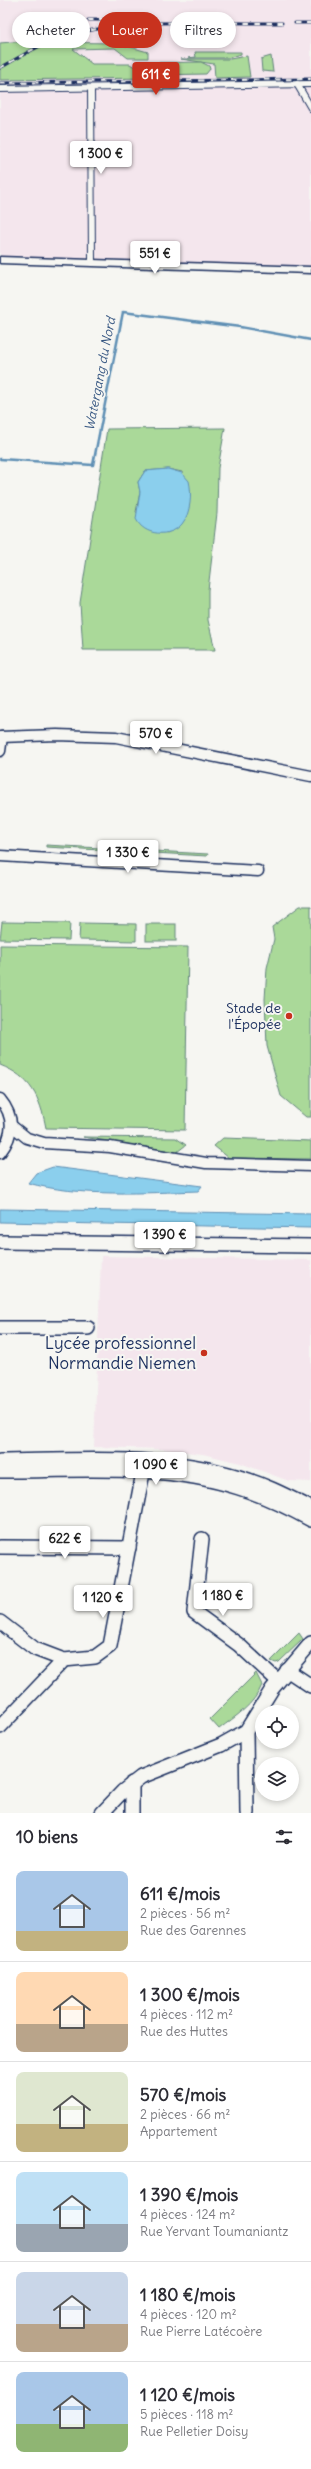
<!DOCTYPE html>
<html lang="fr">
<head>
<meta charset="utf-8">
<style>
  :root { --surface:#fff; --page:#f7f7f7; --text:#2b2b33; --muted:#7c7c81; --line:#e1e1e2; --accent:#c8321e }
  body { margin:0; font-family:Delius,sans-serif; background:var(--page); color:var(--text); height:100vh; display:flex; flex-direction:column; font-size:15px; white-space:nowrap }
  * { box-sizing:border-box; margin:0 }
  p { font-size:13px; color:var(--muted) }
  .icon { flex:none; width:22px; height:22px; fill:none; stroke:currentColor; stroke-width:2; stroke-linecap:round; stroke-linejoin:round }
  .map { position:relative; height:1813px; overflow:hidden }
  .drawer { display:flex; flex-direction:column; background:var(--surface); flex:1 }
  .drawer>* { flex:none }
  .guide { position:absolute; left:12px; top:12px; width:287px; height:36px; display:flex; gap:8px }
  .buttons { position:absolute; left:255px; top:1705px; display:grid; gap:8px }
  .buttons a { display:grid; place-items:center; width:44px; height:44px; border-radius:50%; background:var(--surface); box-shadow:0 2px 6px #0003; font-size:20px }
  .price { position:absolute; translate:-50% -34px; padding:0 9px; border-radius:4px; background:#fff; color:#222; font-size:13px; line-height:26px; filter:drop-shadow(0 1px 2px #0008) }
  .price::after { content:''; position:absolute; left:50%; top:24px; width:12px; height:9px; margin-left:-6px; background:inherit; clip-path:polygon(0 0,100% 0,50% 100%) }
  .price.selected { background:var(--accent); color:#fff }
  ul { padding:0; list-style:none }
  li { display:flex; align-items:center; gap:12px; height:100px; padding:0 16px }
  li+li { border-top:1px solid var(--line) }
  li span { display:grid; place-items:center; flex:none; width:112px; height:80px; border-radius:8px; color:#555 }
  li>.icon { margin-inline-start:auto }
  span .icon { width:48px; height:48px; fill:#fffc; stroke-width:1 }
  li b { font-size:17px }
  h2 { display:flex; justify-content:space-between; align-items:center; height:48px; padding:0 16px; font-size:17px }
  .chip { padding:0 14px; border-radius:18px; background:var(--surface); box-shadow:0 2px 6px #0003; font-size:14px; line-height:36px }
  .chip.selected { background:var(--accent); color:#fff }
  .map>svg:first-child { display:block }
  .built { fill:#f4e6ed }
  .green { fill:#aad999; stroke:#62847c; fill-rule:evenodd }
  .water { fill:#8bcfed; stroke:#5e8fb4 }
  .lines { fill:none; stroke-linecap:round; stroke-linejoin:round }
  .stream { stroke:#5e8fb4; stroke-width:2.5 }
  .minor-far2-casing { stroke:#1b2f5e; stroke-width:8 }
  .minor-far1-casing { stroke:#1b2f5e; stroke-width:13 }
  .minor-casing { stroke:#1b2f5e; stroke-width:16 }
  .major-casing { stroke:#1b2f5e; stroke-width:3 }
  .minor-far2 { stroke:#f6f6f2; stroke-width:6 }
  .minor-far1 { stroke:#f6f6f2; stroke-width:10 }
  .minor { stroke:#f6f6f2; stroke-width:13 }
  .major { fill:#f6f6f2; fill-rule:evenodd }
  .rail-casing { stroke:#1b2f5e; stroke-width:3 }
  .rail { stroke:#f6f6f2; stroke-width:2; stroke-dasharray:5.5; stroke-linecap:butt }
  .poi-dot { fill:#c8321e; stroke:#f6f6f2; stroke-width:1.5 }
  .labels { text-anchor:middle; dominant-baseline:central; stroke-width:4; stroke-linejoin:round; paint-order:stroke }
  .far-water-label { font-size:13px; font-style:italic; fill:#375782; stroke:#f6f6f2 }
  .poi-label { font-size:14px; fill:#1b2f5e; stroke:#f6f6f2; text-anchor:end }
  .near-poi-label { font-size:17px; fill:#1b2f5e; stroke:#f6f6f2; text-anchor:end }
</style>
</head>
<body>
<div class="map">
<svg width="311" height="1813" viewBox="0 0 311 1813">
  <rect width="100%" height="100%" fill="#f6f6f2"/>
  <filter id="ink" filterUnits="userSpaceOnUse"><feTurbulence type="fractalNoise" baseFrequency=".025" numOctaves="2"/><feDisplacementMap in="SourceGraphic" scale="8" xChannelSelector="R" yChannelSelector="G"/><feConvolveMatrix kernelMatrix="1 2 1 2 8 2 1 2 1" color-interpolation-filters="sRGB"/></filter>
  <g filter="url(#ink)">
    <!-- built -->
    <g class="built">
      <polygon points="0,0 311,0 311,269 0,257"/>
      <polygon points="101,1256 311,1260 311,1482 289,1481 240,1463 203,1454 161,1449 94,1447"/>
    </g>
    <!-- green -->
    <g class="green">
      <polygon points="12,42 122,43 123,45 148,52 148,58 128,58 115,48 73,49 92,64 130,64 152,78 0,80 0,43"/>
      <polygon points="195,52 241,52 241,54 228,58 188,58 196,57"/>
      <polygon points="247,56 250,77 215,78 214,64 181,59 230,59"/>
      <polygon points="271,56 273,72 262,71 261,59"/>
      <polygon points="201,62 209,66 210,69 206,74 155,75 141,66 145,63"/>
      <path d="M 225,428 L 218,468 L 217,513 L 208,590 L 208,620 L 215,650 L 83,650 L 80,603 L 107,429 ZM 168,469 L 182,472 C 189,497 197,519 167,533 L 136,512 L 140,492 L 138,482 L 145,471 Z"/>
      <polygon points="46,845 208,854 207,856 46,847"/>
      <polygon points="300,906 311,906 311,1117 306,1117 281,1096 267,1046 265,999 267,968 274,939 272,927"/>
      <polygon points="2,922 70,923 69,940 0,939"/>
      <polygon points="80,923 136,924 136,941 79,940"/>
      <rect x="146" y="924" width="30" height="17"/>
      <path d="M 0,945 L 188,947 L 185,1130 L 46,1128 C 40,1097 31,1077 0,1065 Z"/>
      <polygon points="83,1137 176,1138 186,1145 177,1152"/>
      <polygon points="223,1138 311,1141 311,1159 229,1158 214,1146"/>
      <polygon points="299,1633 303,1639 279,1662 276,1663 271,1661"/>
      <path d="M 256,1673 L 262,1685 C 254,1705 236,1716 219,1729 L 210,1719 Z"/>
    </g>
    <!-- water -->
    <g class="water">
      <path d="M 168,469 L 182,473 L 189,481 C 192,493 191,513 182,524 C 170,538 144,536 136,519 L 140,492 L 138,482 L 145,471 Z"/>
      <path d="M 53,1167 L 202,1186 L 198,1191 C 146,1193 78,1197 28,1183 L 36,1173 Z"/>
      <polygon points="0,1209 311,1214 311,1228 0,1222"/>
    </g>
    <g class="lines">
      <!-- stream -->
      <polyline class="stream" points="0,459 93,465 123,312 240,327 311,340"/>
      <defs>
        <g id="minor-far2">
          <polyline points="297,84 311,108"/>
          <polyline points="91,88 92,262"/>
          <polyline points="0,89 311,84"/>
        </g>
        <g id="minor-far1">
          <polyline points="0,737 57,735 116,737 311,776"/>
          <polyline points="0,751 2,737"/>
          <polyline points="0,856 258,871"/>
          <path d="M 0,1099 C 15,1117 14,1135 0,1153"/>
          <polyline points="12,1126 27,1138 44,1143 110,1147 206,1163 311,1166"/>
        </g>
        <g id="minor">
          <polyline points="0,1242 311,1246"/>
          <polyline points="0,1328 88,1328"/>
          <path d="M 0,1461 C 78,1460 163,1453 239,1477 C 264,1484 287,1496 311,1508"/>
          <path d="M 0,1471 C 78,1471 163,1463 239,1488 C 265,1496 287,1507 311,1520"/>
          <polyline points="202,1539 194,1612 239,1645 278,1681"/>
          <polyline points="0,1547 129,1548"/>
          <polyline points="0,1622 35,1649 64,1660"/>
          <polyline points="287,1670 311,1686"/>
          <polyline points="0,1727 64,1660 95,1657 110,1646 145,1462"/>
          <polyline points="246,1731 247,1813"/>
          <polyline points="132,1783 132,1813"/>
          <polyline points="102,1813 123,1791 141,1777 221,1745 246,1731 272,1689 311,1643"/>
        </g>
        <polygon id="major" points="0,257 311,267 311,273 0,263"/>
      </defs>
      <!-- minor-far2 casing -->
      <use href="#minor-far2" class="minor-far2-casing"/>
      <!-- minor-far1 casing -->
      <use href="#minor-far1" class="minor-far1-casing"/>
      <!-- minor casing -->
      <use href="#minor" class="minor-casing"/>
      <!-- major casing -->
      <use href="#major" class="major-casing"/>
      <!-- minor-far2 -->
      <use href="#minor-far2" class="minor-far2"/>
      <!-- minor-far1 -->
      <use href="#minor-far1" class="minor-far1"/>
      <!-- minor -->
      <use href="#minor" class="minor"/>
      <!-- major -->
      <use href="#major" class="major"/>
      <defs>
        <g id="rail">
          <polyline points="88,20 126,20"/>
          <polyline points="295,23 311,23"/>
          <path d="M 0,68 C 17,59 36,46 54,40 C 123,16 209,24 282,23"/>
          <polyline points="0,83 311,79"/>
        </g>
      </defs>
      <!-- rail casing -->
      <use href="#rail" class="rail-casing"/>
      <!-- rail -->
      <use href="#rail" class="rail"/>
    </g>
  </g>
  <!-- markers -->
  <g class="poi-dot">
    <circle cx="289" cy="1016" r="4"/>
    <circle cx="204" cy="1353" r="4"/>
  </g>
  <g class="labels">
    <!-- far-water labels -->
    <g class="far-water-label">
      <text transform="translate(100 374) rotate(-79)">Watergang du Nord</text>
    </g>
    <!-- poi labels -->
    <g class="poi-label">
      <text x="281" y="1008">Stade de<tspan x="281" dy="16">l'Épopée</tspan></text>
    </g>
    <!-- near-poi labels -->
    <g class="near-poi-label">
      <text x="196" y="1343">Lycée professionnel<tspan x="196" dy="20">Normandie Niemen</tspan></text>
    </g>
  </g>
</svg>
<div class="buttons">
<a><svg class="icon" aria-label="locate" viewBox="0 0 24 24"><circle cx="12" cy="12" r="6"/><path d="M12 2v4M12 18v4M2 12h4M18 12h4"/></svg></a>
<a><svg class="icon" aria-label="layers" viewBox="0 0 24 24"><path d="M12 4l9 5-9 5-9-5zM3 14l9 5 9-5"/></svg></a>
</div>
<b class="price selected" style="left:156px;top:96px">611 €</b>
<b class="price" style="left:101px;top:175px">1 300 €</b>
<b class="price" style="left:155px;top:275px">551 €</b>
<b class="price" style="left:156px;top:755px">570 €</b>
<b class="price" style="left:128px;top:874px">1 330 €</b>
<b class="price" style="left:165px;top:1256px">1 390 €</b>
<b class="price" style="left:156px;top:1486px">1 090 €</b>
<b class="price" style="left:65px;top:1560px">622 €</b>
<b class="price" style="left:223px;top:1617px">1 180 €</b>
<b class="price" style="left:103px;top:1619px">1 120 €</b>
<div class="guide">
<a class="chip">Acheter</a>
<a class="chip selected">Louer</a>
<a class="chip">Filtres</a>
</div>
</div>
<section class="drawer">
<h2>10 biens<svg class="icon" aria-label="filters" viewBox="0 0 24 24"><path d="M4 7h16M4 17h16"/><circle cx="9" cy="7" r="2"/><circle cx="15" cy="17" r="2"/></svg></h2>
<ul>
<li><span style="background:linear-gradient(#a9c7e8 75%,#c2b280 0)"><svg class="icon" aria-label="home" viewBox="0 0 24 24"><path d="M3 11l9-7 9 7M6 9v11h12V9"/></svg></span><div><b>611 €/mois</b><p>2 pièces · 56 m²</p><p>Rue des Garennes</p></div></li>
<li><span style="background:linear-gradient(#ffd9b3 65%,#b9a48a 0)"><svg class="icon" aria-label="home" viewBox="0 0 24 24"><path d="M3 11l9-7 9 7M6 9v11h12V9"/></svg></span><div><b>1 300 €/mois</b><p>4 pièces · 112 m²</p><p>Rue des Huttes</p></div></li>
<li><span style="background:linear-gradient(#dfe7d0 65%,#c2b280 0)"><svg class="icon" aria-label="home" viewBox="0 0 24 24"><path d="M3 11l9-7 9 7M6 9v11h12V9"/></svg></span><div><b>570 €/mois</b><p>2 pièces · 66 m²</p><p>Appartement</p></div></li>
<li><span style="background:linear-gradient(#bfe0f5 65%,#9aa5b1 0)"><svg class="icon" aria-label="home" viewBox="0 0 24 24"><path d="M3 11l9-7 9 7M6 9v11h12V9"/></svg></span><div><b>1 390 €/mois</b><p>4 pièces · 124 m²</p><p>Rue Yervant Toumaniantz</p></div></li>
<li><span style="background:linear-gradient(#c9d6e8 65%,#b9a48a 0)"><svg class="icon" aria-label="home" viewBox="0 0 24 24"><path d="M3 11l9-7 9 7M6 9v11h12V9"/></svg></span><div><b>1 180 €/mois</b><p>4 pièces · 120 m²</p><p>Rue Pierre Latécoère</p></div></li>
<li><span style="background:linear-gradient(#a9c7e8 65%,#8fb573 0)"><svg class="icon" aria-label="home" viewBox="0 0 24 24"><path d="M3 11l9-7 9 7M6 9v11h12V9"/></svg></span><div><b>1 120 €/mois</b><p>5 pièces · 118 m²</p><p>Rue Pelletier Doisy</p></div></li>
</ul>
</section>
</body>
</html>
